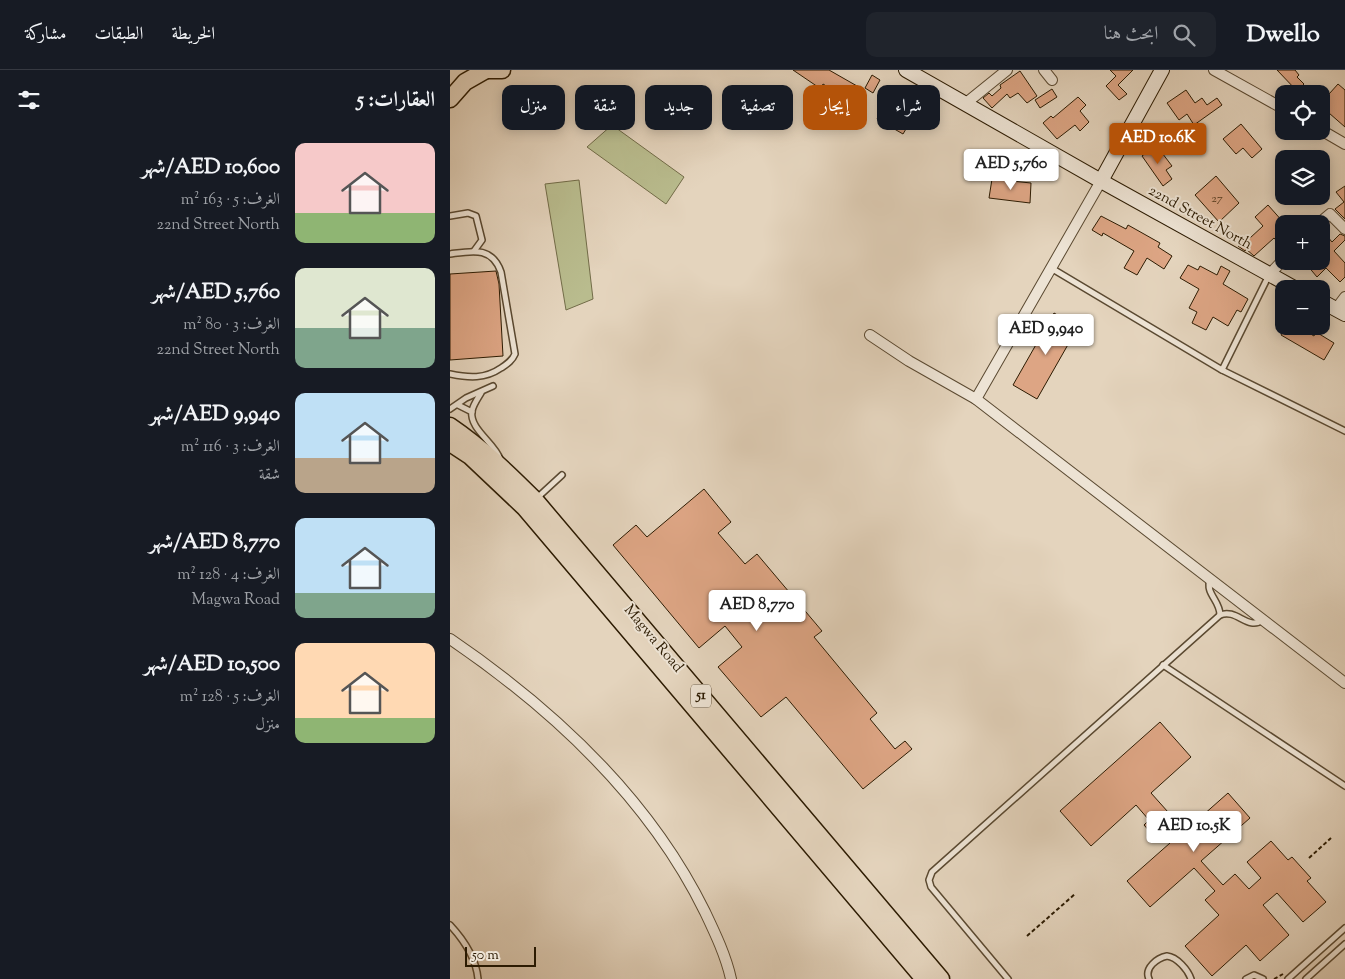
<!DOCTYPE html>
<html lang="ar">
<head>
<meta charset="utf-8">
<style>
  :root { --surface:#171b24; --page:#20242c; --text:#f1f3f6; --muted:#9ea1a6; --line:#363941; --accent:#b45309 }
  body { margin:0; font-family:"Sorts Mill Goudy",Amiri,serif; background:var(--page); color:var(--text); direction:rtl; height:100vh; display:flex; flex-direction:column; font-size:19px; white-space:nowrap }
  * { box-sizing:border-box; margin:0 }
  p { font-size:16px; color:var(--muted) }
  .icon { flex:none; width:28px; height:28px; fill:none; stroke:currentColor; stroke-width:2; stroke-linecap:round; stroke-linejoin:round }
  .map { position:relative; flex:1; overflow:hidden; direction:ltr }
  .sheet { display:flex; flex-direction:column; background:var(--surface); width:450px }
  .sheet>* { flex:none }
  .guide { position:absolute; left:15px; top:15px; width:475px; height:45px; direction:rtl; display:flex; gap:10px }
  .tools { position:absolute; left:825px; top:15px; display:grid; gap:10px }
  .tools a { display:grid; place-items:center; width:55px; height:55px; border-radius:10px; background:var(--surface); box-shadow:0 2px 12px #0003; font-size:25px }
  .scale { position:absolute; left:15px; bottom:12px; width:71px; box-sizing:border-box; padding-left:5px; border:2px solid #2c1b02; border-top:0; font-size:14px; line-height:18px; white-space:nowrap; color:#2c1b02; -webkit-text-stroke:4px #ede3d4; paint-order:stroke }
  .price { position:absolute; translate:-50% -42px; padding:0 11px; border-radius:5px; background:#fff; color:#222; font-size:16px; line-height:32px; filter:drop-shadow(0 1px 2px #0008) }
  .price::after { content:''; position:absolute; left:50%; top:30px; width:15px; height:11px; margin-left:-8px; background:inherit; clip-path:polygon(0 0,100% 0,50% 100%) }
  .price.active { background:var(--accent); color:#fff }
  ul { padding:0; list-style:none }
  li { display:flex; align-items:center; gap:15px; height:125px; padding:0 15px }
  li span { display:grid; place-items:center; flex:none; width:140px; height:100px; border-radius:10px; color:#555 }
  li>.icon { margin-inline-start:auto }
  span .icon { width:60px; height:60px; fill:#fffc; stroke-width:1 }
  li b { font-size:21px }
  h2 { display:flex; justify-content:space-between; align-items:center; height:60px; padding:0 15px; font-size:21px }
  .tag { padding:0 18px; border-radius:10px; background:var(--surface); box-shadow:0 2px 12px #0003; font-size:18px; line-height:45px }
  .tag.active { background:var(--accent); color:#fff }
  header { display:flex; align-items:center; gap:30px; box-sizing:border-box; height:70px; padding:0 25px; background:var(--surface); border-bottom:1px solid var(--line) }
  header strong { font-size:24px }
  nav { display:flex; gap:28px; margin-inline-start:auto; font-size:18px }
  .search { width:350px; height:45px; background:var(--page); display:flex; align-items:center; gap:12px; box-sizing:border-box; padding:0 18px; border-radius:10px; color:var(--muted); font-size:19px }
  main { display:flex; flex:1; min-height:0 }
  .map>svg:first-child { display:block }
  .green { fill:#b9bc8e; stroke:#726c48 }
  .building { fill:#dda584; stroke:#2c1b02 }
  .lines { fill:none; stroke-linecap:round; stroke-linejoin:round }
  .lane-casing { stroke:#5a4931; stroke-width:8 }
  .street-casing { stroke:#5a4931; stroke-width:12 }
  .secondary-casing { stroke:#2c1b02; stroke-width:16 }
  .primary-casing { stroke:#2c1b02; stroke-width:19 }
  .path { stroke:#2c1b02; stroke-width:2; stroke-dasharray:4 2.5; stroke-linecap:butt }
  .lane { stroke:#ede3d4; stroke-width:5 }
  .street { stroke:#ede3d4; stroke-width:10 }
  .secondary { stroke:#ede3d4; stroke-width:14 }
  .primary { stroke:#e4d4bd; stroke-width:16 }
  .labels { text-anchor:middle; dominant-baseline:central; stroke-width:4; stroke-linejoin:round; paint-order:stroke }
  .number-label { font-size:12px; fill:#583e22 }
  .shield { fill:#ede3d4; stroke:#665741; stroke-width:1 }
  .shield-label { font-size:14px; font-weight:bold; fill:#2c1b02 }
  .street-label { font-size:15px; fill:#2c1b02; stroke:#ede3d4 }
</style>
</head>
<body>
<header>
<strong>Dwello</strong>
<div class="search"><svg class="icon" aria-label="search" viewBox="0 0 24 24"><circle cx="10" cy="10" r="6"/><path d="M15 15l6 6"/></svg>ابحث هنا</div>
<nav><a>الخريطة</a><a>الطبقات</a><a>مشاركة</a></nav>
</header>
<main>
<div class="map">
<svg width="895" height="909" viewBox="0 0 895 909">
  <rect width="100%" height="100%" fill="#e4d4bd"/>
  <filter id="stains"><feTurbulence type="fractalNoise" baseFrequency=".004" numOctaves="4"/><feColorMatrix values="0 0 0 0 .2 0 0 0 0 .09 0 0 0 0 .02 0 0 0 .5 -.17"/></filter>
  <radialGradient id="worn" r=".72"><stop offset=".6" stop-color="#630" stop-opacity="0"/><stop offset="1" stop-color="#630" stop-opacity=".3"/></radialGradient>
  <!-- green -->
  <g class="green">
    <polygon points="162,55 234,107 216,134 137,77"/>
    <polygon points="129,110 143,229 116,240 95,114"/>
  </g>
  <!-- building -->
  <g class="building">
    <polygon points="343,0 379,0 414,20 406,34 373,14 371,18 368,17"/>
    <polygon points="660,0 683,0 668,15 677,24 669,30 656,16 666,6"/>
    <polygon points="827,0 845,0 849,5 847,7 854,14 847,21"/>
    <polygon points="570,1 587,26 577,33 568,23 560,28 557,24 542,38 533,28 539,23 542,26 551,18 550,15"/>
    <polygon points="422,5 430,10 423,23 415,18"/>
    <polygon points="888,14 895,20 895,57 871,36 871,33"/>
    <polygon points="602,19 607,27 590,38 585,30"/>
    <polygon points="736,20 745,33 752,28 757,35 767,28 772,35 744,55 737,44 729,50 717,33"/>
    <polygon points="628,27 636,35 630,41 639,52 630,61 625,55 607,69 593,53 601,46 603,48"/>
    <polygon points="439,29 453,37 451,40 463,47 453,64 427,49"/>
    <polygon points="791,54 812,79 802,88 793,78 786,84 773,69"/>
    <polygon points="706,75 722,96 716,100 722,109 713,116 692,86"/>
    <polygon points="766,106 789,133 769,152 745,125"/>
    <polygon points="542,109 581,113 580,133 539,128"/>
    <polygon points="895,116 895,149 885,139 894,132 886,122"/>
    <polygon points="818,135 834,153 834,179 824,168 804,186 796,179 795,181 788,176 797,166 800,168 813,156 805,147"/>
    <polygon points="651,146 676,159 678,155 710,173 708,177 722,186 714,199 697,188 687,205 674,198 684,181 653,163 652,166 642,160"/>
    <polygon points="890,164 895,166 895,170 884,181 895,193 895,207 890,212 876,198 867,207 857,195 861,191 871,191 871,171 877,166 882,172"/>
    <polygon points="738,195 748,200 750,196 767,205 771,196 780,201 773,214 798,229 791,242 787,240 778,256 763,247 756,260 742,253 747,242 739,238 749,219 730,208"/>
    <polygon points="46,201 49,214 53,286 0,290 0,204"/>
    <polygon points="604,243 628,257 587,329 563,315"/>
    <polygon points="836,256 847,256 864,266 866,262 884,273 874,290 831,265"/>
    <polygon points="254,419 281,452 268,463 295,494 307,484 372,561 364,567 427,643 420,649 445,679 455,671 462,679 413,719 336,627 311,647 268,597 292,577 275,556 249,578 163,475 186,455 197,467"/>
    <polygon points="710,652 741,687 701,723 735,761 778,723 800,748 751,791 773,815 785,804 799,819 811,808 797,792 821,771 838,790 842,787 861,808 857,811 876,832 853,852 827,823 813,835 839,865 810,891 796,875 762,906 735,876 769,845 755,830 765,821 744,798 700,837 677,811 720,773 708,759 702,764 694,755 699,750 686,735 641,776 610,741"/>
  </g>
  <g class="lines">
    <defs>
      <g id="lane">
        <polyline points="0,146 18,143 26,146 32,170 24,181"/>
        <path d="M 0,184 C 22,181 42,176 51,202 L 65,284 C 62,291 57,294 51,298 C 35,309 19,308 0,304"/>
        <polyline points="601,198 772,300 895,361"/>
        <polyline points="772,300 819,205"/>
        <path d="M 31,323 C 28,328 23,335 22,341 C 19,359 45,373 50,389"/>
        <polyline points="8,335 22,342"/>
        <polyline points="0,339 16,328 43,316"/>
        <polyline points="87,428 112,405"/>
        <path d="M 760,509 C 755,524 770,530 770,545"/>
        <polyline points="713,595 895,716"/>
        <path d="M 0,855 C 14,870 26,888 28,909"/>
        <path d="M 558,909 L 481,817 L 479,810 L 482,802 L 770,545 C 787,538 797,561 813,550"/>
        <path d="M 699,909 C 694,898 707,888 717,886 C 727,887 738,900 741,909"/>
        <polyline points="796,909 804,905 813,909"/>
        <polyline points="838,909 895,858"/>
        <polyline points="856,909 895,874"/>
      </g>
      <g id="street">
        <polyline points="594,0 602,10"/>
        <polyline points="764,0 834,39"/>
        <polyline points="515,34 557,0"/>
        <polyline points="871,60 895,74"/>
        <polyline points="868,154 880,144 895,159"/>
        <polyline points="819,205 834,189"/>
        <polyline points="886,239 895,227"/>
        <polyline points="420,265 459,291 526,329 895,613"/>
        <polyline points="526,329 651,111"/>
        <path d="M 0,569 C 103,639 199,728 255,842 C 265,863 276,886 281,909"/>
      </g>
      <g id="secondary">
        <polyline points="456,0 651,111 846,219"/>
        <polyline points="651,111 712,0"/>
        <polyline points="871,231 895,244"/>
      </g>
      <g id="primary">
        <polyline points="35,0 52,0"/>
        <polyline points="0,29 15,12 36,0"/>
        <path d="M 0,356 C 31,377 58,403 85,430 L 491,909"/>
        <polyline points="0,373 20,386 75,438 474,909"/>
      </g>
    </defs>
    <!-- lane casing -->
    <use href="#lane" class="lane-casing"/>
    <!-- street casing -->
    <use href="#street" class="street-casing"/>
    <!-- secondary casing -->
    <use href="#secondary" class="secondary-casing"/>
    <!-- primary casing -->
    <use href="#primary" class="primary-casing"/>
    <!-- path -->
    <g class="path">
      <polyline points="859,788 881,768"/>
      <polyline points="577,866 625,824"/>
      <polyline points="824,909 833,904"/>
    </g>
    <!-- lane -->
    <use href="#lane" class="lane"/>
    <!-- street -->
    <use href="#street" class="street"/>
    <!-- secondary -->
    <use href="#secondary" class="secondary"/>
    <!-- primary -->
    <use href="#primary" class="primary"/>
  </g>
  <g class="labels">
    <!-- number labels -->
    <g class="number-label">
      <text x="767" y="129">27</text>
    </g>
    <!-- shield labels -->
    <rect class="shield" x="241" y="614.5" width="20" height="23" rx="4"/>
    <g class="shield-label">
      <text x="251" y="626">51</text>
    </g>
    <!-- street labels -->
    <g class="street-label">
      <text transform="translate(750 148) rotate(29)">22nd Street North</text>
      <text transform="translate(203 569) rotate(50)">Magwa Road</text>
    </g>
  </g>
  <rect width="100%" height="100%" filter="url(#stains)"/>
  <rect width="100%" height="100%" fill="url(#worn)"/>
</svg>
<div class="tools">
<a><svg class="icon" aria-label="locate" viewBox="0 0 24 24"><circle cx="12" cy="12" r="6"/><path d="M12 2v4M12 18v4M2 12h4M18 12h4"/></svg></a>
<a><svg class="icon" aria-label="layers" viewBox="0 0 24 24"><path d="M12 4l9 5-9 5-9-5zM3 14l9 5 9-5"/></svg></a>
<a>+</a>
<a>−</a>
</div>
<div class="scale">50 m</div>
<b class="price active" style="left:708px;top:95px">AED 10.6K</b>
<b class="price" style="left:561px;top:121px">AED 5,760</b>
<b class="price" style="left:596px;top:286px">AED 9,940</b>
<b class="price" style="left:307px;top:562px">AED 8,770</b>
<b class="price" style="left:744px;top:783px">AED 10.5K</b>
<div class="guide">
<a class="tag">شراء</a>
<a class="tag active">إيجار</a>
<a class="tag">تصفية</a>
<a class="tag">جديد</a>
<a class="tag">شقة</a>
<a class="tag">منزل</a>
</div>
</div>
<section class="sheet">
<h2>العقارات: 5<svg class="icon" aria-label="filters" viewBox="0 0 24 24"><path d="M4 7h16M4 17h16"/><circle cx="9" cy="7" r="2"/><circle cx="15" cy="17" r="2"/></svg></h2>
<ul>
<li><span style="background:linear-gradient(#f6c9c9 70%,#8fb573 0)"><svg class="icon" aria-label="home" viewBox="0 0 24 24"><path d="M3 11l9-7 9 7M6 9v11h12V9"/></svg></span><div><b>AED 10,600/شهر</b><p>الغرف: 5 · 163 m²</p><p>22nd Street North</p></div></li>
<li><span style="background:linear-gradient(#dfe7d0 60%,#7fa58c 0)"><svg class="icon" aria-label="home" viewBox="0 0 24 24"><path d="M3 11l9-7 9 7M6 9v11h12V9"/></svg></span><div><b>AED 5,760/شهر</b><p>الغرف: 3 · 80 m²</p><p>22nd Street North</p></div></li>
<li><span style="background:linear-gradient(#bfe0f5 65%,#b9a48a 0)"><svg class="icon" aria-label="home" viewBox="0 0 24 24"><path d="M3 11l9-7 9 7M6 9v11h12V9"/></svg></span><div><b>AED 9,940/شهر</b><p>الغرف: 3 · 116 m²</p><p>شقة</p></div></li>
<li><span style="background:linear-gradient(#bfe0f5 75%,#7fa58c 0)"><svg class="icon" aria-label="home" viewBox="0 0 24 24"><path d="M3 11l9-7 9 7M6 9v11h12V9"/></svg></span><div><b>AED 8,770/شهر</b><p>الغرف: 4 · 128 m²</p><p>Magwa Road</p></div></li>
<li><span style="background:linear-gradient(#ffd9b3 75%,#8fb573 0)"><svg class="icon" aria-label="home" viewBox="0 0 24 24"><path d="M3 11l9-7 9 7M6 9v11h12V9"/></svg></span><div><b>AED 10,500/شهر</b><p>الغرف: 5 · 128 m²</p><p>منزل</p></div></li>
</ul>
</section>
</main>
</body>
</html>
